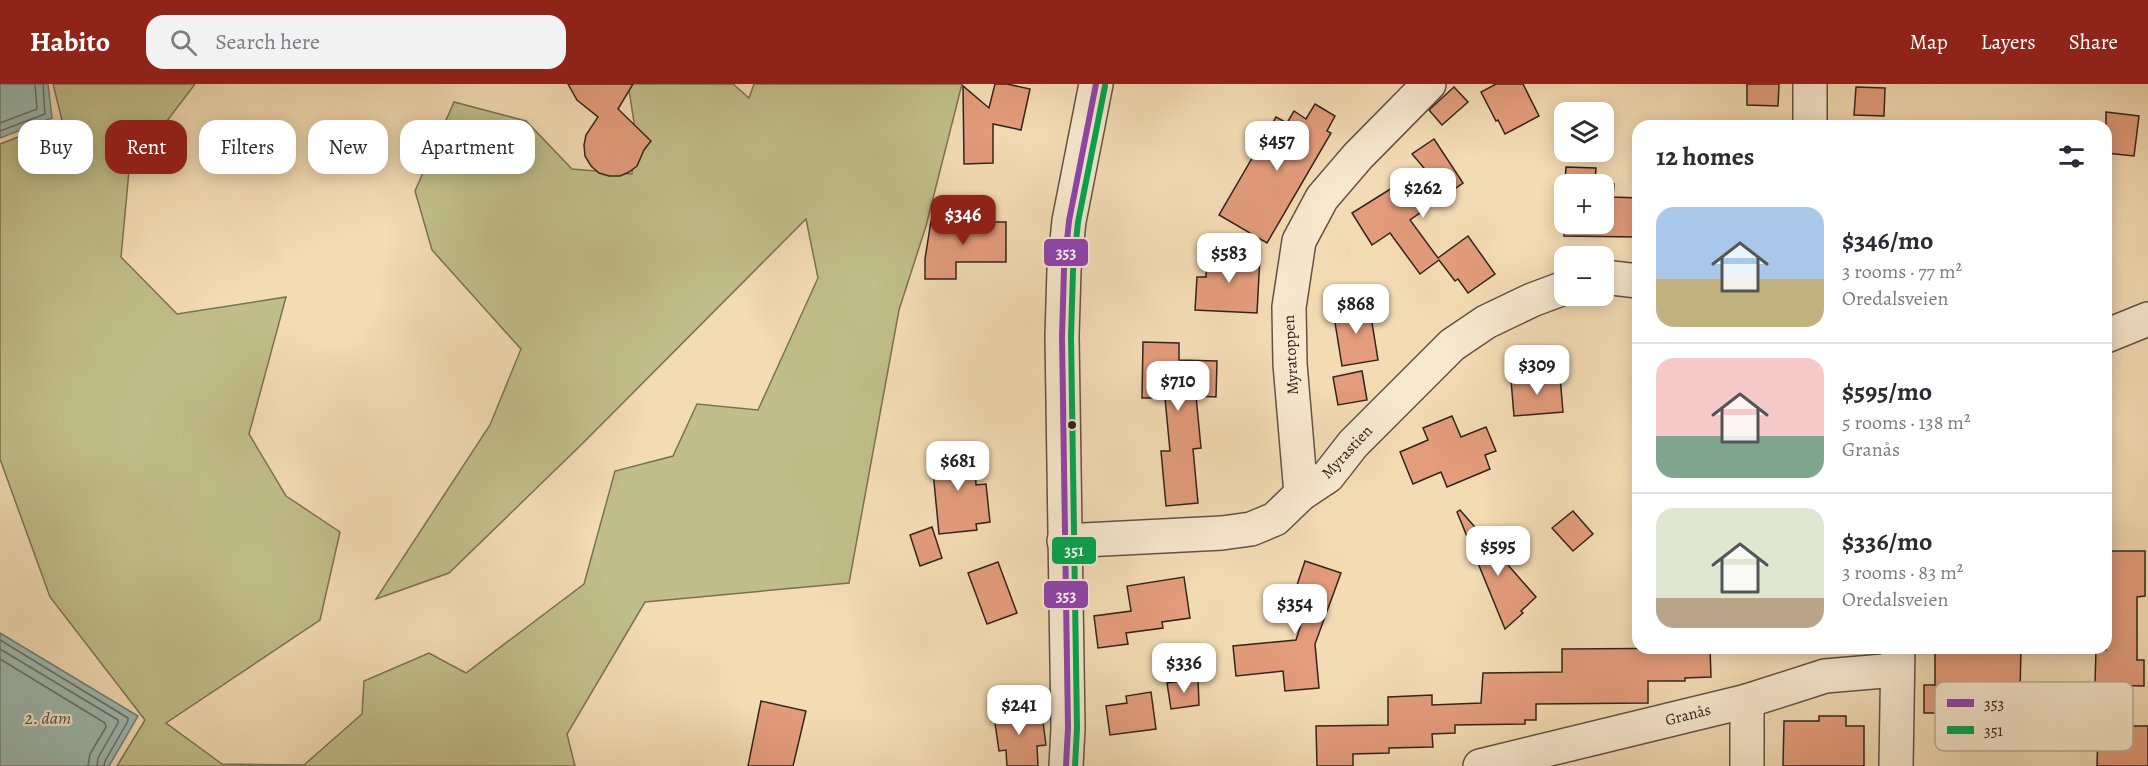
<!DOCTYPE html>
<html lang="en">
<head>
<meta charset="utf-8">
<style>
  :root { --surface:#fff; --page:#f2f2f3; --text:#2b2b33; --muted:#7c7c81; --line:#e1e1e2; --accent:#8f2418 }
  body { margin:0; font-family:Alegreya,serif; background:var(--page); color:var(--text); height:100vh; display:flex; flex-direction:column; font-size:22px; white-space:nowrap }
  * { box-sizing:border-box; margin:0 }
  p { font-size:20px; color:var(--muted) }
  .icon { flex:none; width:33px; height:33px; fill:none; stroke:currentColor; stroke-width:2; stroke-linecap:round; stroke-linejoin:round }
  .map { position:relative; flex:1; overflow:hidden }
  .drawer { position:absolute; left:1632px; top:36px; width:480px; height:534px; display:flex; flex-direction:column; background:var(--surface); border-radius:18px; box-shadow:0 3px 15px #0003 }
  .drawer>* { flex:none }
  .banner { position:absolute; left:18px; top:36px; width:570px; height:54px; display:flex; gap:12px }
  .fabs { position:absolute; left:1554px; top:18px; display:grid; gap:12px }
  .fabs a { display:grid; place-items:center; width:60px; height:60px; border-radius:12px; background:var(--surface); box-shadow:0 3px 15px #0003; font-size:30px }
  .price { position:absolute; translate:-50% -51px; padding:0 14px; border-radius:12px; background:#fff; color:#222; font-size:20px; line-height:39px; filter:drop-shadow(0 2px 3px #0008) }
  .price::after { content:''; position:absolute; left:50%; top:36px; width:18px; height:14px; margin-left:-9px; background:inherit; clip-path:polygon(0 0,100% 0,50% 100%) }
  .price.active { background:var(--accent); color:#fff }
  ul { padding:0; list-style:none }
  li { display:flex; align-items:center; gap:18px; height:150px; padding:0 24px }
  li+li { border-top:2px solid var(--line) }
  li span { display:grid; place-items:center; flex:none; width:168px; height:120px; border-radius:18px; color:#555 }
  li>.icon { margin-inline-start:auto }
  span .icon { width:72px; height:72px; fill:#fffc; stroke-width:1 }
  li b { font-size:26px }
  h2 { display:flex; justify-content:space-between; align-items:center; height:72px; padding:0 24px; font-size:26px }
  .chip { padding:0 21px; border-radius:18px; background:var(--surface); box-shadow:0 3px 15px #0003; font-size:21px; line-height:54px }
  .chip.active { background:var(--accent); color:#fff }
  header { display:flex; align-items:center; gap:36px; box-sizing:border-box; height:84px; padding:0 30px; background:var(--accent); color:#fff }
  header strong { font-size:28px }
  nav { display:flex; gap:33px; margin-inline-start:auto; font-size:21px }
  .search { width:420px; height:54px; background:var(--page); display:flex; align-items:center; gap:15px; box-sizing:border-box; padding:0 21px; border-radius:18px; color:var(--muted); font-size:22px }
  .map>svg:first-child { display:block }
  .green { fill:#c0be8a; stroke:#7a7154; stroke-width:1.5 }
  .water { fill:#9cbab2; stroke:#727e77; stroke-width:1.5 }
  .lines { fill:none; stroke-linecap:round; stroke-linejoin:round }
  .shore { stroke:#686f68; stroke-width:1.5 }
  .building { fill:#e39c7c; stroke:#33241e; stroke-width:1.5 }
  .minor-casing { stroke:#635244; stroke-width:36 }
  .minor { stroke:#f7e8ce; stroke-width:33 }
  .bus-1-casing { stroke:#f7e8ce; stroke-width:10 }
  .bus-2-casing { stroke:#f7e8ce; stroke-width:10 }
  .bus-1 { stroke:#8e44ad; stroke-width:6 }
  .bus-2 { stroke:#00a651; stroke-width:6 }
  .bus-dot { fill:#33241e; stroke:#f7e8ce; stroke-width:2 }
  .labels { text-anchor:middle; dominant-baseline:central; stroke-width:4.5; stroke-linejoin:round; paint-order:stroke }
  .street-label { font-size:16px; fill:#33241e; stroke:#f7e8ce }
  .water-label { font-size:18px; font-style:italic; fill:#52514a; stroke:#f7e8ce }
  .key { fill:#f7e8ce; stroke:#bcad99; stroke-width:1.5 }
  .key-label { font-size:16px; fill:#33241e }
  .line-badge { stroke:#f7e8ce; stroke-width:2 }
  .badge-label { font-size:16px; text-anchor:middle; font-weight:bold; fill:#fff }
</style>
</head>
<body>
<header>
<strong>Habito</strong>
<div class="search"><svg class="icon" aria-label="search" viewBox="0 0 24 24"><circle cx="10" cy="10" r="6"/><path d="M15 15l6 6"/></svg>Search here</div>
<nav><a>Map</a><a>Layers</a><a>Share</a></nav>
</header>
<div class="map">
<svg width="2148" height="682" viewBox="0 0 2148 682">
  <rect width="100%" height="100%" fill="#f3dbb4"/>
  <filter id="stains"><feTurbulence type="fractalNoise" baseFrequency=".00333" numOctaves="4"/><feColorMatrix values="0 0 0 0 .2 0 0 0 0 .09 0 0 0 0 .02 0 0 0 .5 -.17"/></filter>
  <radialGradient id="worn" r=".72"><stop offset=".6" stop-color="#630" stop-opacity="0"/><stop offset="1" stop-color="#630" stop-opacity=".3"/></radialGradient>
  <!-- green -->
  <polygon class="green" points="53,0 195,0 129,87 121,173 177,230 286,213 249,350 286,412 340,448 320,536 166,639 222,680 304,681 362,630 364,597 429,569 466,589 584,500 615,387 673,372 697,320 758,326 818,194 806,135 582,360 449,489 376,515 490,341 521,265 432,166 415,107 454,18 526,37 572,85 632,90 634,38 628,0 733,0 749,14 754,0 962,0 926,142 899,226 849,499 645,518 567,650 575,682 117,682 145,636 50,513 0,375 0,60 62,36"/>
  <!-- water -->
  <g class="water">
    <polygon points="0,0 48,0 52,34 0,54"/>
    <polygon points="0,549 138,632 109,682 0,682"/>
  </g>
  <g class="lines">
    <!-- shore -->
    <g class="shore">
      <polyline points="0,39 37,25 35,0"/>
      <polyline points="0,47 45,30 43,0"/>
      <polyline points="0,556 128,634 128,637 105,677 104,682"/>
      <polyline points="0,565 118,636 118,639 98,674 97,682"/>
      <polyline points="0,575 105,639 106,643 90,670 88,682"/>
    </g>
  </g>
  <!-- building -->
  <g class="building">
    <polygon points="568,0 633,0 618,25 651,57 644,66 637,82 629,88 620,92 609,92 599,89 591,82 585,72 584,61 586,51 598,33 577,16"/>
    <polygon points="995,0 1007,0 1030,5 1021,46 993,40 993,79 964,80 963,2 989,24"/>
    <polygon points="1496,0 1523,0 1539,32 1505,50 1498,36 1496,37 1481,8"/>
    <polygon points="1747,0 1779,0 1778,22 1747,21"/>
    <polygon points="1454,3 1468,18 1442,41 1429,26"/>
    <polygon points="1856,3 1885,4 1884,32 1854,31"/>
    <polygon points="1315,20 1335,32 1327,47 1331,49 1267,159 1219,131 1276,33 1287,39 1294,27 1306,35"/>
    <polygon points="2106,28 2139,32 2134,72 2106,69"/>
    <polygon points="1434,55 1463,99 1410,136 1438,174 1468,152 1495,190 1468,209 1458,195 1455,197 1439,176 1420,190 1390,149 1372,161 1352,129 1424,84 1412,70"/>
    <polygon points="1566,83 1596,84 1595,100 1614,100 1613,113 1638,114 1637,153 1564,152 1564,133 1564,140 1604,140 1604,100 1565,100"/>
    <polygon points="931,137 956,141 956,138 1006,138 1006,178 956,178 956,195 925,195 925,175"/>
    <polygon points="1207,170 1260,172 1257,229 1195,226 1197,193 1206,193"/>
    <polygon points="1369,220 1378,276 1342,282 1333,226"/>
    <polygon points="1143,258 1179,259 1179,276 1217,277 1216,313 1196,312 1201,364 1193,365 1198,419 1166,422 1161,367 1170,367 1165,314 1142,314"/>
    <polygon points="1362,287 1367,316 1338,321 1333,293"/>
    <polygon points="1560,292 1563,328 1514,332 1511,296"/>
    <polygon points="1452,332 1461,353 1486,343 1496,367 1485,371 1490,385 1447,403 1441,388 1413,400 1400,368 1428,356 1423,344"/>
    <polygon points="968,362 970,383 975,383 976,401 986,400 990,438 976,440 977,446 939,450 931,366"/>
    <polygon points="1460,426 1536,513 1521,527 1523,529 1505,545 1457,428"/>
    <polygon points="1573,427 1593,450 1573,467 1552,444"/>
    <polygon points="932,443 942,474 920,482 910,451"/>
    <polygon points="2108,467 2145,467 2145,512 2137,513 2137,576 2144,576 2144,602 2095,601 2096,565 2106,566 2106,491 2109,491"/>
    <polygon points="1305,477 1341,489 1315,560 1319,604 1285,607 1283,587 1236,592 1233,562 1296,556 1307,521 1292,516"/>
    <polygon points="998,478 1017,529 987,540 968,489"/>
    <polygon points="1184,493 1190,534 1162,538 1163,544 1126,549 1128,560 1098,564 1094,532 1131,527 1127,502"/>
    <polygon points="1710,564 1711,593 1685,594 1685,597 1648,597 1648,619 1536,620 1536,636 1525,636 1525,640 1455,641 1455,649 1432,650 1433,663 1389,664 1389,669 1353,670 1353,682 1317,682 1316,642 1388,641 1388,613 1432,611 1432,621 1481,619 1483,589 1562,588 1562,565"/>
    <polygon points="1935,564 2021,564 2020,609 1962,609 1962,629 1924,629 1924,601 1935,601"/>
    <polygon points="1198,595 1199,621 1171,625 1167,599"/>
    <polygon points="1151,608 1156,645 1110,651 1106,622 1127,619 1126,612"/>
    <polygon points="761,617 806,627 793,682 748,682"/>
    <polygon points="1015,622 1016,633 1042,630 1046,661 1037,662 1038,682 1007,682 1006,666 999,667 993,625"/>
    <polygon points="1819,632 1846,632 1846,642 1864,642 1864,682 1783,682 1784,637 1819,637"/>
    <polygon points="2120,642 2148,642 2148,682 2097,682 2098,648 2120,648"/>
  </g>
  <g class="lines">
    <defs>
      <g id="minor">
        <polyline points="1810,42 1810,0"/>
        <polyline points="1604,196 1612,194 1638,197"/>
        <polyline points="2106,252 2148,235"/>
        <polyline points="1301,410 1290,280 1289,223 1299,157 1322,114 1358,72 1429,0"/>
        <polyline points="1064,457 1222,449 1251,445 1275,435 1301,410 1328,392 1353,360 1452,261 1486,238 1532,216 1564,204"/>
        <polyline points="1066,682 1068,644 1062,252 1064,186 1069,137 1096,0"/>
        <polyline points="1480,682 1747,617 1825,592 1896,586"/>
        <polyline points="1747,682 1747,617"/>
        <polyline points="1896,682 1898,564"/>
      </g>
    </defs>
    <!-- minor casing -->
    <use href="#minor" class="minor-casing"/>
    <!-- minor -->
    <use href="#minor" class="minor"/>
    <defs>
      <polyline id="bus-1" points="1066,682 1068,644 1062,252 1064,186 1069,137 1096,0"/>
      <polyline id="bus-2" points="1075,682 1077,644 1071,252 1073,187 1078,138 1105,2"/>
    </defs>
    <!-- bus-1 casing -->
    <use href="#bus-1" class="bus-1-casing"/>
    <!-- bus-2 casing -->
    <use href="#bus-2" class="bus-2-casing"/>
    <!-- bus-1 -->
    <use href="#bus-1" class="bus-1"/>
    <!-- bus-2 -->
    <use href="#bus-2" class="bus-2"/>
  </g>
  <!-- markers -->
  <circle class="bus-dot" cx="1072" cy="341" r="5"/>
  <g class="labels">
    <!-- street labels -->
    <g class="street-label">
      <text transform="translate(1291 271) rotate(-93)">Myratoppen</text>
      <text transform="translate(1347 368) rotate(-47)">Myrastien</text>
      <text transform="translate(1688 631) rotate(-14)">Granås</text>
    </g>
    <!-- water labels -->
    <g class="water-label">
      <text x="48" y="634">2. dam</text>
    </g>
  </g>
  <!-- legend -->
  <rect x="1935" y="598" width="198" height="69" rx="9" class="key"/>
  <rect x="1947" y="615" width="27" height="8" fill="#8e44ad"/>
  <rect x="1947" y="642" width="27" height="8" fill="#00a651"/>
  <g class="key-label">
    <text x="1984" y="625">353</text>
    <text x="1984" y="652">351</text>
  </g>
  <g class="line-badge">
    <rect x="1043" y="154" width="46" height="29" rx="6" fill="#8e44ad"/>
    <rect x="1051" y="452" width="46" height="29" rx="6" fill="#00a651"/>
    <rect x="1043" y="496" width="46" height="29" rx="6" fill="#8e44ad"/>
  </g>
  <g class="badge-label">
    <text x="1066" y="174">353</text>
    <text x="1074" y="472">351</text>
    <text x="1066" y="517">353</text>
  </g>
  <rect width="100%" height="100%" filter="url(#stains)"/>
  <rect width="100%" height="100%" fill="url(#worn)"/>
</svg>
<div class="fabs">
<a><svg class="icon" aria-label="layers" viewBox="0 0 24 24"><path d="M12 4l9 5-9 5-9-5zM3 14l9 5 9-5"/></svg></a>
<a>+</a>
<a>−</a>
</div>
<b class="price" style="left:1277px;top:88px">$457</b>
<b class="price" style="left:1423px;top:135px">$262</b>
<b class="price active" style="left:963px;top:162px">$346</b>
<b class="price" style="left:1229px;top:200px">$583</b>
<b class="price" style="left:1356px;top:251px">$868</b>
<b class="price" style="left:1537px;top:312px">$309</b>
<b class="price" style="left:1178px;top:328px">$710</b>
<b class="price" style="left:958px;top:408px">$681</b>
<b class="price" style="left:1498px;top:493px">$595</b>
<b class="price" style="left:1295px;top:551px">$354</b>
<b class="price" style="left:1184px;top:610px">$336</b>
<b class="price" style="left:1019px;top:652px">$241</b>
<div class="banner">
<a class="chip">Buy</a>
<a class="chip active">Rent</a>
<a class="chip">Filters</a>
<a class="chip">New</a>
<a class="chip">Apartment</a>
</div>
<section class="drawer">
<h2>12 homes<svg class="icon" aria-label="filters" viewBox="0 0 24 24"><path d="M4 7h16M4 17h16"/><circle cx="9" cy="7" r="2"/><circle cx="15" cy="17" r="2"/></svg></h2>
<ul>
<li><span style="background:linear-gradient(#a9c7e8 60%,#c2b280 0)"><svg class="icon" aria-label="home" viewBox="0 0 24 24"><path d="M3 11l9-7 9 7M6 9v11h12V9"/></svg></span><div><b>$346/mo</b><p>3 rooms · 77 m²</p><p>Oredalsveien</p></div></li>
<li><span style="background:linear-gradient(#f6c9c9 65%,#7fa58c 0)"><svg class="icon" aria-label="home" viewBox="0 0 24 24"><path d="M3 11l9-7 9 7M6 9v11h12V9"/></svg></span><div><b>$595/mo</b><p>5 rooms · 138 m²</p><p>Granås</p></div></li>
<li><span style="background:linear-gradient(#dfe7d0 75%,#b9a48a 0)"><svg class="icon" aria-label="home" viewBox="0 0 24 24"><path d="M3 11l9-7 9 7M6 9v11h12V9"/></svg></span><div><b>$336/mo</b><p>3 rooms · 83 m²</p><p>Oredalsveien</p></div></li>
</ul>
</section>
</div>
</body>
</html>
